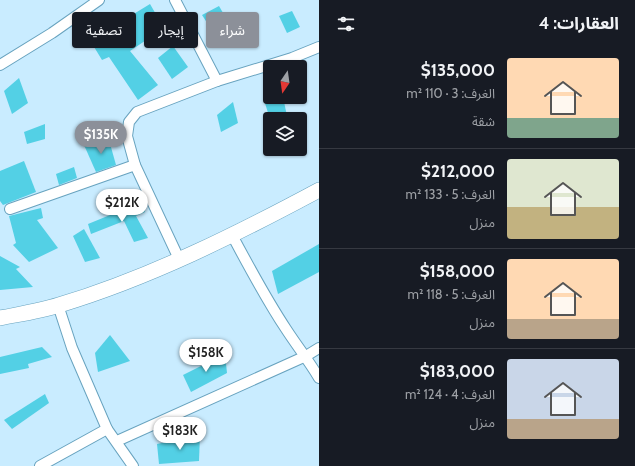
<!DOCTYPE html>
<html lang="ar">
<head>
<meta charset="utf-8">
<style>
  :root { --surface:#171b24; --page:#20242c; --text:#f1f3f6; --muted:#9ea1a6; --line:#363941; --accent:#8c9099 }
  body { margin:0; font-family:Cabin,"Noto Sans Arabic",sans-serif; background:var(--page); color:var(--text); direction:rtl; height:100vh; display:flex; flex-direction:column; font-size:15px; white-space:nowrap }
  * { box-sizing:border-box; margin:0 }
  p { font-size:13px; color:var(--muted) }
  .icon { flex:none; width:22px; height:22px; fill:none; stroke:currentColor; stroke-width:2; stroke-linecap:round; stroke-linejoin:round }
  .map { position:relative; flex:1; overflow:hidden; direction:ltr }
  .panel { display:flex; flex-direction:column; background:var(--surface); width:316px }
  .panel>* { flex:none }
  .guide { position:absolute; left:12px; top:12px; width:247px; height:36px; direction:rtl; display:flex; gap:8px }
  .needle { width:26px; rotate:193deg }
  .buttons { position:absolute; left:263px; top:60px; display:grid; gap:8px }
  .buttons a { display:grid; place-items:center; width:44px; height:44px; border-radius:4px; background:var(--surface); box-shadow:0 1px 3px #0004; font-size:20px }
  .price { position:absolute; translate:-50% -34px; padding:0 9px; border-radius:14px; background:#fff; color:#222; font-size:13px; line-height:26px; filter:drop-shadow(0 1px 2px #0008) }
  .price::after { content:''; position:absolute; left:50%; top:24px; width:12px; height:9px; margin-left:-6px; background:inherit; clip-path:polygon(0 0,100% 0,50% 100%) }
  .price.active { background:var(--accent); color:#fff }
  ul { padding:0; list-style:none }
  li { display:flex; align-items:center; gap:12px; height:100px; padding:0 16px }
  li+li { border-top:1px solid var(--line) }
  li span { display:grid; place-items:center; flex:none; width:112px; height:80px; border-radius:4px; color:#555 }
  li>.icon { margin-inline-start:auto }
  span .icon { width:48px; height:48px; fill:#fffc; stroke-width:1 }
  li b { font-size:17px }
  h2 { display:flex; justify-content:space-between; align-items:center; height:48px; padding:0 16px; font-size:17px }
  .pill { padding:0 14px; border-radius:4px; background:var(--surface); box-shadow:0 1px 3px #0004; font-size:14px; line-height:36px }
  .pill.active { background:var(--accent); color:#fff }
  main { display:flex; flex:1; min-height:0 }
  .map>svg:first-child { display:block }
  .building { fill:#53d0e5 }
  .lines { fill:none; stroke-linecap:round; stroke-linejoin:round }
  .street-casing { stroke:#68a3bf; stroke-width:12 }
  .secondary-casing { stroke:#68a3bf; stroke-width:16 }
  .street { stroke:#fff; stroke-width:10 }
  .secondary { stroke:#fff; stroke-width:15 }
</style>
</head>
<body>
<main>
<section class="panel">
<h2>العقارات: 4<svg class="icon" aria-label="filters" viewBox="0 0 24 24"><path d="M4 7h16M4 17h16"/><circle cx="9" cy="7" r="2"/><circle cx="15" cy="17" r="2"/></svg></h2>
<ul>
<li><span style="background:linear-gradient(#ffd9b3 75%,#7fa58c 0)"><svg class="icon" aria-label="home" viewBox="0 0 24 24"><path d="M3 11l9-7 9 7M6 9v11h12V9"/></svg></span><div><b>$135,000</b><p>الغرف: 3 · 110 m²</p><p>شقة</p></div></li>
<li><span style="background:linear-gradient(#dfe7d0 60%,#c2b280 0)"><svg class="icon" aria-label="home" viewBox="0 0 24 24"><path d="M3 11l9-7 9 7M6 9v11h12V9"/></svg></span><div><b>$212,000</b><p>الغرف: 5 · 133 m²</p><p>منزل</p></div></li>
<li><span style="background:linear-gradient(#ffd9b3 75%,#b9a48a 0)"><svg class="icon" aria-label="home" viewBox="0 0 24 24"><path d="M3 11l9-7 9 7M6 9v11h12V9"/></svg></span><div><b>$158,000</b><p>الغرف: 5 · 118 m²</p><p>منزل</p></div></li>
<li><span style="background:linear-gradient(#c9d6e8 75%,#b9a48a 0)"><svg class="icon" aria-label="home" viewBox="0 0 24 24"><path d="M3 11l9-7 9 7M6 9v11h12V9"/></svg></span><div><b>$183,000</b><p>الغرف: 4 · 124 m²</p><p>منزل</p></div></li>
</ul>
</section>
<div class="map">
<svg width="319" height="466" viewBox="0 0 319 466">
  <rect width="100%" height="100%" fill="#c9ecff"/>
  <!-- building -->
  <g class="building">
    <polygon points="150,4 164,28 130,51 158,85 138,100 109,57 102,60 88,37 112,23 114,26"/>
    <polygon points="219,6 230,25 215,35 202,15"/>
    <polygon points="292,11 300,27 287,33 279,16"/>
    <polygon points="173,46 188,67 172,79 158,58"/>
    <polygon points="19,78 28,103 12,114 4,91"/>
    <polygon points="263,97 283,97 287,116 279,119 270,119"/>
    <polygon points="233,102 238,123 221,132 217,115"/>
    <polygon points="45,124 45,139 27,144 24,132"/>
    <polygon points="109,140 116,165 96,172 84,145"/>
    <polygon points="24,161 36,192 3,205 0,201 0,171"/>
    <polygon points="74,167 77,178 59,185 56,174"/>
    <polygon points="143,207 145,212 136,216 148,238 134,242 124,221 91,234 88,224 115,213 115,214"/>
    <polygon points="41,208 43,218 37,220 58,248 29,262 13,245 16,243 9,216"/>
    <polygon points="84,229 100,258 85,262 73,236"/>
    <polygon points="319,244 319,272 278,294 272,271"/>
    <polygon points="0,256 20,267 16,269 33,287 0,290"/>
    <polygon points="110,335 130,361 98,372 95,353"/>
    <polygon points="42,347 52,357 28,364 29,368 0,374 0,357"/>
    <polygon points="225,354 227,373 191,392 183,375"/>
    <polygon points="45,394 49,403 12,429 4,420"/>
    <polygon points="200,435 199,461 159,464 157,444"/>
  </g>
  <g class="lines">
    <defs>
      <g id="street">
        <polyline points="175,0 217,81"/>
        <polyline points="0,65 52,33 99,0"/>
        <polyline points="10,209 135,165"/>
        <path d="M 232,235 C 249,267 266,299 286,329 C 297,346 309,361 319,378"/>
        <polyline points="179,259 135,165 127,136 129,122 137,112 217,81 292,58 319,47"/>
        <polyline points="58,305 72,348 107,429 133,466"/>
        <polyline points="117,441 306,356 319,348"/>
        <polyline points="40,466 107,429"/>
      </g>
      <path id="secondary" d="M 0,318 C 20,314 40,311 59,305 C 149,278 237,234 319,190"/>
    </defs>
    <!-- street casing -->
    <use href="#street" class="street-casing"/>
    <!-- secondary casing -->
    <use href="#secondary" class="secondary-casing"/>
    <!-- street -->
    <use href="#street" class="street"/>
    <!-- secondary -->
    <use href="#secondary" class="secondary"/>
  </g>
</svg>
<div class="buttons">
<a><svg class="needle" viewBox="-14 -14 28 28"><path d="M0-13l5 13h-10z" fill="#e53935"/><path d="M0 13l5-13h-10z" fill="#9ea1a6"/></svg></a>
<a><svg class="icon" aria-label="layers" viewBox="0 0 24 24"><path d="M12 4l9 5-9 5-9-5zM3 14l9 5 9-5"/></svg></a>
</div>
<b class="price active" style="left:101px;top:155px">$135K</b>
<b class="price" style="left:122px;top:223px">$212K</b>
<b class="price" style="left:206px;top:373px">$158K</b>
<b class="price" style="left:180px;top:451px">$183K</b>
<div class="guide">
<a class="pill active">شراء</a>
<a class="pill">إيجار</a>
<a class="pill">تصفية</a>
</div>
</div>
</main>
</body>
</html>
